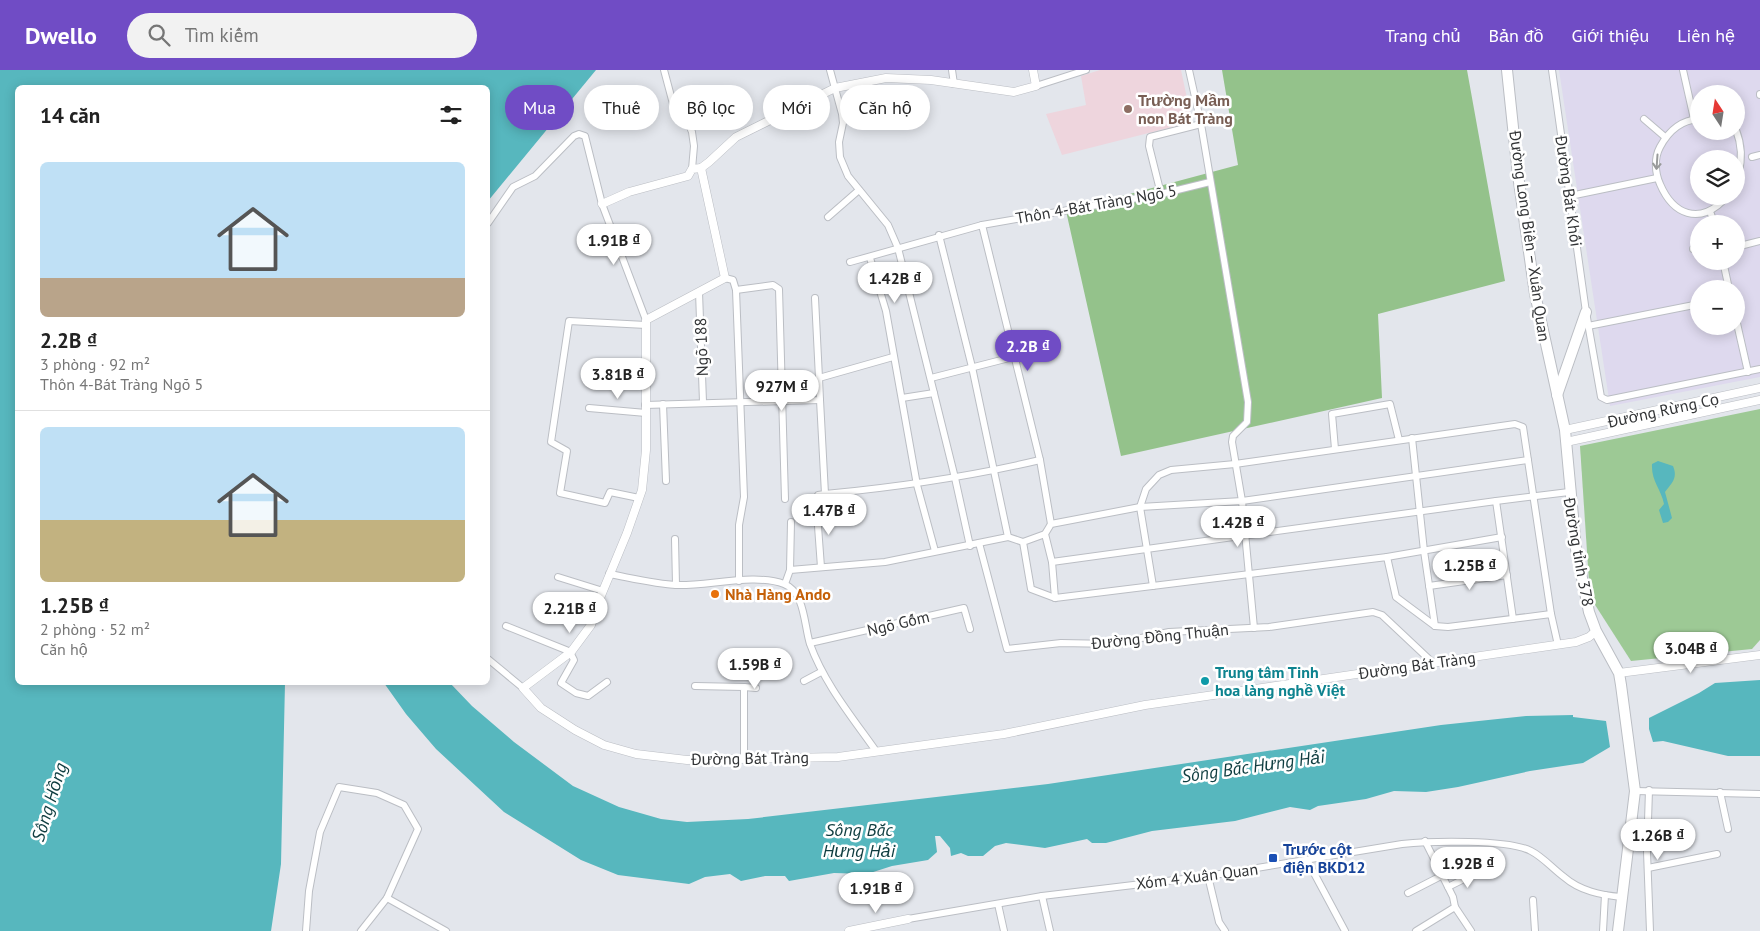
<!DOCTYPE html>
<html lang="vi">
<head>
<meta charset="utf-8">
<style>
  :root { --surface:#fff; --page:#f2f2f2; --text:#222; --muted:#767676; --line:#e0e0e0; --accent:#704cc5 }
  body { margin:0; font-family:"PT Sans",sans-serif; background:var(--page); color:var(--text); height:100vh; display:flex; flex-direction:column; font-size:19px; white-space:nowrap }
  * { box-sizing:border-box; margin:0 }
  p { font-size:16px; color:var(--muted) }
  .icon { flex:none; width:28px; height:28px; fill:none; stroke:currentColor; stroke-width:2; stroke-linecap:round; stroke-linejoin:round }
  .map { position:relative; flex:1; overflow:hidden }
  .details { position:absolute; left:15px; top:15px; width:475px; height:600px; display:flex; flex-direction:column; background:var(--surface); border-radius:8px; box-shadow:0 2px 12px #0003 }
  .details>* { flex:none }
  .hud { position:absolute; left:505px; top:15px; width:475px; height:45px; display:flex; gap:10px }
  .needle { width:32px; rotate:348deg }
  .buttons { position:absolute; left:1690px; top:15px; display:grid; gap:10px }
  .buttons a { display:grid; place-items:center; width:55px; height:55px; border-radius:50%; background:var(--surface); box-shadow:0 2px 12px #0003; font-size:25px }
  .price { position:absolute; translate:-50% -42px; padding:0 11px; border-radius:18px; background:#fff; color:#222; font-size:16px; line-height:32px; filter:drop-shadow(0 1px 2px #0008) }
  .price::after { content:''; position:absolute; left:50%; top:30px; width:15px; height:11px; margin-left:-8px; background:inherit; clip-path:polygon(0 0,100% 0,50% 100%) }
  .price.current { background:var(--accent); color:#fff }
  ul { padding:0; list-style:none }
  li { display:grid; align-content:center; gap:10px; height:265px; padding:0 25px }
  li+li { border-top:1px solid var(--line) }
  li span { display:grid; place-items:center; height:155px; border-radius:8px; color:#555 }
  li>.icon { margin-inline-start:auto }
  span .icon { width:90px; height:90px; fill:#fffc; stroke-width:1 }
  li b { font-size:21px }
  h2 { display:flex; justify-content:space-between; align-items:center; height:60px; padding:0 25px; font-size:21px }
  .chip { padding:0 18px; border-radius:22px; background:var(--surface); box-shadow:0 2px 12px #0003; font-size:18px; line-height:45px }
  .chip.current { background:var(--accent); color:#fff }
  header { display:flex; align-items:center; gap:30px; box-sizing:border-box; height:70px; padding:0 25px; background:var(--accent); color:#fff }
  header strong { font-size:24px }
  nav { display:flex; gap:28px; margin-inline-start:auto; font-size:18px }
  .search { width:350px; height:45px; background:var(--page); display:flex; align-items:center; gap:12px; box-sizing:border-box; padding:0 18px; border-radius:28px; color:var(--muted); font-size:19px }
  .map>svg:first-child { display:block }
  .industrial { fill:#ded9ee; fill-rule:evenodd }
  .education { fill:#eed5dd }
  .green { fill:#9dc995 }
  .forest { fill:#94c28b }
  .water { fill:#57b7be }
  .lines { fill:none; stroke-linecap:round; stroke-linejoin:round }
  .minor-casing { stroke:#bbbec4; stroke-width:8 }
  .tertiary-casing { stroke:#bbbec4; stroke-width:9 }
  .primary-casing { stroke:#bbbec4; stroke-width:12 }
  .minor { stroke:#fff; stroke-width:6 }
  .tertiary { stroke:#fff; stroke-width:8 }
  .primary { stroke:#fff; stroke-width:10 }
  .oneway { stroke:#989a9a }
  .education-dot { fill:#8d6e63; stroke:#fff; stroke-width:2 }
  .food-dot { fill:#e8710a; stroke:#fff; stroke-width:2 }
  .culture-dot { fill:#0f9aa8; stroke:#fff; stroke-width:2 }
  .transit-dot { fill:#1a4fb4; stroke:#fff; stroke-width:2 }
  .labels { text-anchor:middle; dominant-baseline:central; stroke-width:5; stroke-linejoin:round; paint-order:stroke }
  .education-label { font-size:16px; font-weight:bold; fill:#785e54; stroke:#fff; text-anchor:start }
  .street-label { font-size:16px; fill:#323436; stroke:#fff }
  .food-label { font-size:16px; font-weight:bold; fill:#c56008; stroke:#fff; text-anchor:start }
  .culture-label { font-size:16px; font-weight:bold; fill:#0d838f; stroke:#fff; text-anchor:start }
  .transit-label { font-size:16px; font-weight:bold; fill:#164399; stroke:#fff; text-anchor:start }
  .water-label { font-size:18px; font-style:italic; fill:#0f3d40; stroke:#fff }
</style>
</head>
<body>
<header>
<strong>Dwello</strong>
<div class="search"><svg class="icon" aria-label="search" viewBox="0 0 24 24"><circle cx="10" cy="10" r="6"/><path d="M15 15l6 6"/></svg>Tìm kiếm</div>
<nav><a>Trang chủ</a><a>Bản đồ</a><a>Giới thiệu</a><a>Liên hệ</a></nav>
</header>
<div class="map">
<svg width="1760" height="861" viewBox="0 0 1760 861">
  <rect width="100%" height="100%" fill="#e3e6ec"/>
  <!-- industrial -->
  <path class="industrial" d="M 1559,0 L 1760,0 L 1760,307 L 1610,336 ZM 1699,24 L 1736,24 L 1736,61 L 1699,61 ZM 1699,89 L 1736,89 L 1736,126 L 1699,126 ZM 1699,154 L 1736,154 L 1736,191 L 1699,191 ZM 1699,219 L 1736,219 L 1736,256 L 1699,256 Z"/>
  <!-- education -->
  <polygon class="education" points="1100,0 1181,0 1192,52 1062,85 1046,44 1086,35 1081,6"/>
  <!-- green -->
  <polygon class="green" points="1760,339 1760,570 1752,579 1631,591 1590,527 1580,376"/>
  <!-- forest -->
  <polygon class="forest" points="1222,0 1467,0 1505,211 1378,244 1382,328 1121,386 1066,141 1238,95"/>
  <!-- water -->
  <g class="water">
    <polygon points="0,0 596,0 488,131 488,18 18,18 18,612 285,613 281,794 271,861 0,861"/>
    <path d="M 1658,391 L 1673,396 C 1678,408 1672,413 1665,422 L 1672,448 L 1668,452 L 1663,453 L 1659,440 L 1664,434 C 1661,419 1651,411 1652,394 Z"/>
    <polygon points="1760,610 1760,686 1728,686 1663,671 1653,672 1649,659 1649,648 1699,623 1715,613"/>
    <polygon points="384,613 450,613 472,636 514,672 573,716 619,737 661,749 687,752 748,749 1048,714 1441,655 1526,646 1573,645 1573,647 1606,651 1610,677 1583,693 1530,701 1458,717 1426,722 1394,721 1366,729 1318,736 1310,740 1290,737 1235,751 1152,761 1106,773 1092,773 1087,769 1045,778 1006,773 995,776 983,786 968,786 961,783 951,786 950,778 940,766 935,766 937,782 928,790 892,796 867,804 834,803 789,811 785,806 765,806 741,811 730,804 705,807 689,814 618,805 581,790 504,742 436,679 406,644"/>
  </g>
  <g class="lines">
    <defs>
      <g id="minor">
        <polyline points="664,0 676,45 689,55 692,62 694,76 692,99"/>
        <polyline points="830,0 842,44 843,53 839,72 840,87 848,106 888,155 898,178 955,408 970,476"/>
        <polyline points="952,0 954,14"/>
        <polyline points="1189,0 1201,54 1248,332 1247,352 1233,366 1232,372 1242,431 1254,558"/>
        <polyline points="1552,0 1586,242 1601,327 1607,330 1760,299"/>
        <polyline points="1683,0 1694,49"/>
        <polyline points="1036,16 1086,0"/>
        <polyline points="1760,24 1760,25"/>
        <polyline points="1644,49 1665,67"/>
        <path d="M 1699,49 C 1681,50 1668,62 1660,77 C 1654,88 1655,103 1660,114 C 1689,182 1760,121 1736,60"/>
        <polyline points="1752,87 1760,85"/>
        <polyline points="1161,124 1149,76 1150,67 1201,54"/>
        <polyline points="1570,126 1657,108"/>
        <polyline points="1711,144 1714,154"/>
        <polyline points="828,147 859,120"/>
        <polyline points="488,153 513,117 535,106 574,66 579,64 585,66 602,134 646,250"/>
        <polyline points="982,155 1040,390 1051,454"/>
        <polyline points="1736,177 1760,171"/>
        <polyline points="1693,179 1699,179"/>
        <polyline points="870,188 886,241 917,415 935,481"/>
        <polyline points="1723,191 1729,219"/>
        <polyline points="850,192 982,155 1161,124 1210,112"/>
        <polyline points="725,208 733,210 736,220 744,427 739,455 739,511"/>
        <polyline points="736,220 773,215 779,219 785,429"/>
        <polyline points="699,222 703,332"/>
        <polyline points="815,228 819,308"/>
        <polyline points="1736,249 1748,302"/>
        <polyline points="1588,256 1699,234"/>
        <polyline points="931,308 1013,287"/>
        <polyline points="902,328 934,323"/>
        <path d="M 820,330 L 825,424 C 898,417 968,407 1040,390"/>
        <polyline points="663,334 666,411"/>
        <polyline points="645,335 820,330 819,308 893,287"/>
        <polyline points="589,338 646,343"/>
        <polyline points="1412,368 1424,481 1435,556"/>
        <polyline points="1335,379 1332,344 1390,334 1399,370"/>
        <polyline points="1528,390 1242,431 1140,437 1051,454 1045,464 1052,492 1055,528 1387,487 1396,527 1435,556 1448,557 1551,544 1558,575"/>
        <polyline points="639,428 610,422 605,433 560,423 567,381 551,372 569,251 646,255"/>
        <polyline points="1496,431 1569,422"/>
        <polyline points="1045,464 1023,472 1031,519 1055,528"/>
        <polyline points="1008,467 1023,472"/>
        <polyline points="675,469 676,515"/>
        <polyline points="979,473 1007,579 1061,573 1113,574 1169,562 1269,557 1373,542 1382,545 1432,592"/>
        <polyline points="1387,487 1502,467"/>
        <polyline points="1052,492 1496,431 1513,549"/>
        <polyline points="821,497 816,429 818,425 825,424"/>
        <polyline points="790,500 791,452"/>
        <path d="M 609,504 C 631,508 655,514 677,515 C 708,516 756,503 784,514 C 805,522 804,555 810,574 C 824,613 852,647 876,681"/>
        <polyline points="558,507 603,521"/>
        <polyline points="785,514 790,500 885,492 1008,467 972,297 939,165"/>
        <polyline points="1153,516 1140,437 1146,419 1159,405 1171,400 1235,394 1515,354 1523,357 1551,544"/>
        <polyline points="1429,516 1507,505"/>
        <polyline points="506,556 571,582"/>
        <polyline points="810,573 964,538 970,559"/>
        <polyline points="570,582 574,590 561,613 576,623 588,626 607,612"/>
        <polyline points="488,589 523,618"/>
        <polyline points="804,611 821,602"/>
        <polyline points="695,616 744,617 744,689"/>
        <polyline points="744,617 756,618"/>
        <polyline points="1649,720 1647,782 1650,861"/>
        <polyline points="1635,721 1760,724"/>
        <polyline points="1720,722 1728,759"/>
        <polyline points="1307,790 1345,861"/>
        <polyline points="1648,798 1717,784"/>
        <polyline points="1208,806 1219,852 1225,861"/>
        <polyline points="1448,817 1474,804 1485,804"/>
        <polyline points="1408,823 1441,806"/>
        <polyline points="1042,826 1050,861"/>
        <polyline points="387,828 446,861"/>
        <polyline points="1533,830 1535,861"/>
        <polyline points="998,834 1004,861"/>
        <polyline points="1455,837 1471,861"/>
        <path d="M 908,849 L 1042,826 L 1208,806 L 1402,774 C 1430,771 1508,769 1531,781 C 1543,787 1553,799 1564,807 C 1580,821 1601,825 1621,827"/>
        <polyline points="306,861 309,821 320,762 339,717 377,723 404,735 418,759 387,828 361,861"/>
        <polyline points="1416,861 1455,837 1453,827 1425,771"/>
        <polyline points="1603,861 1605,825"/>
      </g>
      <g id="tertiary">
        <polyline points="701,98 725,208 646,250 646,380 642,420 627,463 600,528 591,555 571,582 523,618 541,638 575,660 604,675 636,684 687,690 838,687 1004,664 1145,635 1576,572 1589,567 1596,561"/>
        <polyline points="602,134 629,122 688,106 692,99 701,98 709,92 736,67 835,18 886,8 931,10 1014,22 1036,16 1033,0"/>
        <polyline points="1565,360 1760,318"/>
        <polyline points="1566,372 1760,330"/>
        <polyline points="1619,603 1760,585"/>
        <polyline points="849,861 908,849"/>
      </g>
      <g id="primary">
        <polyline points="1507,0 1518,105 1535,224 1565,360 1576,479 1589,542 1596,561 1619,603 1621,615 1635,721 1618,861"/>
        <polyline points="1557,325 1586,242"/>
      </g>
    </defs>
    <!-- minor casing -->
    <use href="#minor" class="minor-casing"/>
    <!-- tertiary casing -->
    <use href="#tertiary" class="tertiary-casing"/>
    <!-- primary casing -->
    <use href="#primary" class="primary-casing"/>
    <!-- minor -->
    <use href="#minor" class="minor"/>
    <!-- tertiary -->
    <use href="#tertiary" class="tertiary"/>
    <!-- primary -->
    <use href="#primary" class="primary"/>
  </g>
  <!-- one-way arrows -->
  <defs><path id="oneway-shaft" d="M-6 0H5M1.5-3L5.5 0L1.5 3" fill="none" stroke-width="1.6" stroke-linecap="round" stroke-linejoin="round" transform="scale(1.25)"/></defs>
  <use class="oneway" href="#oneway-shaft" transform="translate(1657 92) rotate(94)"/>
  <!-- markers -->
  <circle class="education-dot" cx="1128" cy="39" r="5"/>
  <circle class="food-dot" cx="715" cy="524" r="5"/>
  <circle class="culture-dot" cx="1205" cy="611" r="5"/>
  <rect class="transit-dot" x="1268" y="783" width="10" height="10" rx="2.5"/>
  <g class="labels">
    <!-- education labels -->
    <g class="education-label">
      <text x="1138" y="30">Trường Mầm<tspan x="1138" dy="18">non Bát Tràng</tspan></text>
    </g>
    <!-- street labels -->
    <g class="street-label">
      <text transform="translate(1569 121) rotate(82)">Đường Bát Khối</text>
      <text transform="translate(1096 134) rotate(-10)">Thôn 4-Bát Tràng Ngõ 5</text>
      <text transform="translate(1530 166) rotate(82)">Đường Long Biên – Xuân Quan</text>
      <text transform="translate(701 277) rotate(-92)">Ngõ 188</text>
      <text transform="translate(1663 340) rotate(-12)">Đường Rừng Cọ</text>
      <text transform="translate(1579 482) rotate(80)">Đường tỉnh 378</text>
      <text transform="translate(898 553) rotate(-13)">Ngõ Gốm</text>
      <text transform="translate(1160 566) rotate(-6)">Đường Đồng Thuận</text>
      <text transform="translate(1417 595) rotate(-8)">Đường Bát Tràng</text>
      <text transform="translate(750 688) rotate(-1)">Đường Bát Tràng</text>
      <text transform="translate(1197 806) rotate(-7)">Xóm 4 Xuân Quan</text>
    </g>
    <!-- food labels -->
    <g class="food-label">
      <text x="725" y="524">Nhà Hàng Ando</text>
    </g>
    <!-- culture labels -->
    <g class="culture-label">
      <text x="1215" y="602">Trung tâm Tinh<tspan x="1215" dy="18">hoa làng nghề Việt</tspan></text>
    </g>
    <!-- transit labels -->
    <g class="transit-label">
      <text x="1283" y="779">Trước cột<tspan x="1283" dy="18">điện BKD12</tspan></text>
    </g>
    <!-- water labels -->
    <g class="water-label">
      <text transform="translate(1253 696) rotate(-8)">Sông Bắc Hưng Hải</text>
      <text transform="translate(49 732) rotate(-73)">Sông Hồng</text>
      <text x="859" y="759">Sông Bắc<tspan x="859" dy="21">Hưng Hải</tspan></text>
    </g>
  </g>
</svg>
<div class="buttons">
<a><svg class="needle" viewBox="-14 -14 28 28"><path d="M0-13l5 13h-10z" fill="#e53935"/><path d="M0 13l5-13h-10z" fill="#767676"/></svg></a>
<a><svg class="icon" aria-label="layers" viewBox="0 0 24 24"><path d="M12 4l9 5-9 5-9-5zM3 14l9 5 9-5"/></svg></a>
<a>+</a>
<a>−</a>
</div>
<b class="price" style="left:614px;top:196px">1.91B ₫</b>
<b class="price" style="left:895px;top:234px">1.42B ₫</b>
<b class="price current" style="left:1028px;top:302px">2.2B ₫</b>
<b class="price" style="left:618px;top:330px">3.81B ₫</b>
<b class="price" style="left:782px;top:342px">927M ₫</b>
<b class="price" style="left:829px;top:466px">1.47B ₫</b>
<b class="price" style="left:1238px;top:478px">1.42B ₫</b>
<b class="price" style="left:1470px;top:521px">1.25B ₫</b>
<b class="price" style="left:570px;top:564px">2.21B ₫</b>
<b class="price" style="left:1691px;top:604px">3.04B ₫</b>
<b class="price" style="left:755px;top:620px">1.59B ₫</b>
<b class="price" style="left:1658px;top:791px">1.26B ₫</b>
<b class="price" style="left:1468px;top:819px">1.92B ₫</b>
<b class="price" style="left:876px;top:844px">1.91B ₫</b>
<div class="hud">
<a class="chip current">Mua</a>
<a class="chip">Thuê</a>
<a class="chip">Bộ lọc</a>
<a class="chip">Mới</a>
<a class="chip">Căn hộ</a>
</div>
<section class="details">
<h2>14 căn<svg class="icon" aria-label="filters" viewBox="0 0 24 24"><path d="M4 7h16M4 17h16"/><circle cx="9" cy="7" r="2"/><circle cx="15" cy="17" r="2"/></svg></h2>
<ul>
<li><span style="background:linear-gradient(#bfe0f5 75%,#b9a48a 0)"><svg class="icon" aria-label="home" viewBox="0 0 24 24"><path d="M3 11l9-7 9 7M6 9v11h12V9"/></svg></span><div><b>2.2B ₫</b><p>3 phòng · 92 m²</p><p>Thôn 4-Bát Tràng Ngõ 5</p></div></li>
<li><span style="background:linear-gradient(#bfe0f5 60%,#c2b280 0)"><svg class="icon" aria-label="home" viewBox="0 0 24 24"><path d="M3 11l9-7 9 7M6 9v11h12V9"/></svg></span><div><b>1.25B ₫</b><p>2 phòng · 52 m²</p><p>Căn hộ</p></div></li>
</ul>
</section>
</div>
</body>
</html>
